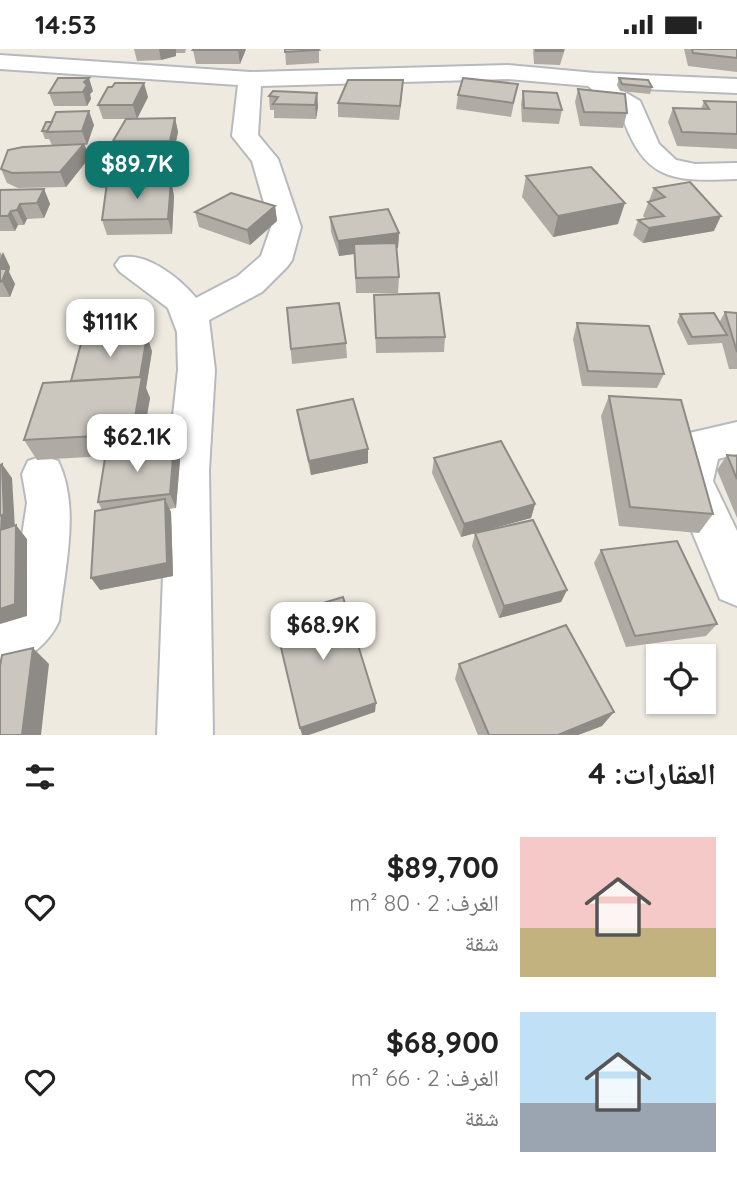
<!DOCTYPE html>
<html lang="ar">
<head>
<meta charset="utf-8">
<style>
  :root { --surface:#fff; --page:#f6f6f6; --text:#222; --muted:#767676; --accent:#0f766e }
  body { margin:0; font-family:Quicksand,"Noto Naskh Arabic",sans-serif; background:var(--page); color:var(--text); direction:rtl; height:100vh; display:flex; flex-direction:column; font-size:26px; white-space:nowrap }
  * { box-sizing:border-box; margin:0 }
  p { font-size:23px; color:var(--muted) }
  .icon { flex:none; width:38px; height:38px; fill:none; stroke:currentColor; stroke-width:2; stroke-linecap:round; stroke-linejoin:round }
  .map { position:relative; height:686px; overflow:hidden; direction:ltr }
  .panel { display:flex; flex-direction:column; background:var(--surface); flex:1 }
  .panel>* { flex:none }
  .fabs { position:absolute; left:646px; top:595px; display:grid; gap:14px }
  .fabs a { display:grid; place-items:center; width:70px; height:70px; border-radius:0px; background:var(--surface); box-shadow:0 2px 5px #0004; font-size:35px }
  .price { position:absolute; translate:-50% -60px; padding:0 16px; border-radius:14px; background:#fff; color:#222; font-size:23px; line-height:46px; filter:drop-shadow(0 2px 4px #0008) }
  .price::after { content:''; position:absolute; left:50%; top:42px; width:21px; height:16px; margin-left:-10px; background:inherit; clip-path:polygon(0 0,100% 0,50% 100%) }
  .price.on { background:var(--accent); color:#fff }
  ul { padding:0; list-style:none }
  li { display:flex; align-items:center; gap:21px; height:175px; padding:0 21px }
  li span { display:grid; place-items:center; flex:none; width:196px; height:140px; border-radius:0px; color:#555 }
  li>.icon { margin-inline-start:auto }
  span .icon { width:84px; height:84px; fill:#fffc; stroke-width:1 }
  li b { font-size:30px }
  h2 { display:flex; justify-content:space-between; align-items:center; height:84px; padding:0 21px; font-size:30px }
  .status { display:flex; justify-content:space-between; align-items:center; height:49px; padding:0 35px; background:var(--surface); direction:ltr }
  .status svg { height:19px; fill:currentColor }
  .map>svg:first-child { display:block }
  .lines { fill:none; stroke-linecap:round; stroke-linejoin:round }
  .minor-casing { stroke:#b6b9be; stroke-width:4 }
  .minor { fill:#fff; fill-rule:evenodd }
  .wall { fill:#afaba4 }
  .shaded-wall { fill:#8e8b86 }
  .building { fill:#cbc7bf; stroke:#8e8b86; stroke-width:2 }
</style>
</head>
<body>
<div class="status"><b>14:53</b><svg viewBox="0 0 49 12"><path d="M0 12V9h3v3zM5 12V6h3v6zM10 12V3h3v9zM15 12V0h3v12zM26 1h20v11H26zM47 4h2v5h-2z"/></svg></div>
<div class="map">
<svg width="737" height="686" viewBox="0 0 737 686">
  <rect width="100%" height="100%" fill="#eeeae0"/>
  <g class="lines">
    <defs>
      <g id="minor">
        <path d="M 0,6 L 250,23 L 508,16 L 595,24 L 737,30 L 737,44 L 618,39 L 640,52 L 659,95 L 676,111 L 695,115 L 737,114 L 737,130 C 669,133 643,131 620,61 L 609,55 L 588,37 L 508,30 L 261,37 L 258,86 L 278,110 L 301,178 L 292,211 L 287,218 L 262,243 L 209,271 L 215,321 L 209,421 L 213,686 L 157,686 L 167,421 L 178,321 L 177,283 L 168,259 L 120,223 L 115,216 L 120,209 C 145,202 180,229 196,249 L 238,227 L 261,207 L 271,178 L 252,112 L 232,87 L 238,36 L 0,20 Z"/>
        <polygon points="737,373 737,405 718,410 713,432 737,482 737,557 720,550 671,432 679,397 685,385"/>
        <path d="M 43,407 L 58,412 C 81,458 64,522 59,572 C 48,597 25,611 0,622 L 0,566 L 11,558 L 27,454 L 22,425 L 28,412 Z"/>
      </g>
    </defs>
    <!-- minor casing -->
    <use href="#minor" class="minor-casing"/>
    <!-- minor -->
    <use href="#minor" class="minor"/>
  </g>
  <!-- wall -->
  <g class="wall">
    <polygon points="134,0 186,0 185,4 176,4 176,7 161,11 137,12"/>
    <polygon points="246,0 240,15 196,15 193,1"/>
    <polygon points="285,0 319,1 319,14 286,16"/>
    <polygon points="533,0 565,0 560,16 534,15"/>
    <polygon points="684,0 737,0 737,23 688,17"/>
    <polygon points="619,29 652,38 650,45 620,42 617,36"/>
    <polygon points="403,31 399,71 338,68 338,54"/>
    <polygon points="578,40 627,64 623,79 580,77 575,53"/>
    <polygon points="93,42 90,45 91,50 87,57 54,57 49,44"/>
    <polygon points="523,42 562,61 559,75 522,73 521,56"/>
    <polygon points="317,44 318,58 316,70 274,69 274,61 270,61 269,47"/>
    <polygon points="458,46 515,49 511,68 456,60"/>
    <polygon points="148,48 137,70 175,69 178,83 173,106 160,106 163,117 157,133 171,132 174,147 172,185 107,186 102,171 106,139 99,139 94,125 116,104 113,92 126,70 103,70 98,56"/>
    <polygon points="704,52 737,53 737,100 677,97 668,73 673,59 701,60"/>
    <polygon points="94,76 87,96 85,96 89,109 66,138 18,139 7,134 1,120 52,96 49,90 45,90 42,82"/>
    <polygon points="526,127 618,175 553,188 522,148"/>
    <polygon points="654,139 714,182 643,194 633,186 638,171 646,170 643,167"/>
    <polygon points="44,140 50,155 44,169 27,170 24,176 18,176 15,182 0,182 0,141"/>
    <polygon points="275,157 277,172 250,196 199,178 195,163"/>
    <polygon points="330,168 399,184 398,199 396,199 399,228 398,244 356,244 354,205 339,207 331,183"/>
    <polygon points="0,203 10,218 9,223 15,235 10,248 0,248"/>
    <polygon points="374,246 445,288 444,303 376,304"/>
    <polygon points="287,259 346,294 347,309 292,315"/>
    <polygon points="725,263 737,264 737,320 729,320 722,294 688,296 677,273 680,265 719,274"/>
    <polygon points="577,274 664,325 657,339 582,337 573,290"/>
    <polygon points="152,302 146,339 150,349 141,400 174,397 180,411 176,459 169,460 171,463 173,527 100,541 102,461 98,453 105,407 37,411 24,391 71,332"/>
    <polygon points="609,347 713,465 699,484 619,477 601,367"/>
    <polygon points="297,361 368,400 368,414 311,426 299,375"/>
    <polygon points="727,406 737,407 737,469 717,421"/>
    <polygon points="434,409 535,455 531,469 478,483 567,541 561,553 499,569 472,497 475,484 461,488 432,424"/>
    <polygon points="601,501 717,575 706,587 626,598 594,514"/>
    <polygon points="459,615 602,677 578,686 478,686 455,630"/>
  </g>
  <!-- shaded-wall -->
  <g class="shaded-wall">
    <polygon points="159,0 176,0 176,7 161,11"/>
    <polygon points="239,0 246,0 240,15 238,1"/>
    <polygon points="89,29 93,42 90,45 91,50 87,57 83,43 84,33"/>
    <polygon points="403,31 402,45 399,71 400,57"/>
    <polygon points="144,34 148,48 137,70 133,56"/>
    <polygon points="317,44 318,58 316,70 315,56"/>
    <polygon points="89,62 94,76 87,96 82,82"/>
    <polygon points="175,69 178,83 173,106 170,92"/>
    <polygon points="84,95 89,109 66,138 60,123"/>
    <polygon points="160,103 163,117 155,140 151,125"/>
    <polygon points="171,132 174,147 172,185 168,170"/>
    <polygon points="44,140 50,155 44,169 37,154"/>
    <polygon points="625,154 618,175 553,188 558,167"/>
    <polygon points="20,155 27,170 24,176 17,161"/>
    <polygon points="275,157 277,172 250,196 247,181"/>
    <polygon points="11,162 18,176 15,182 8,167"/>
    <polygon points="721,167 714,182 643,194 649,179"/>
    <polygon points="399,184 398,199 339,207 338,192"/>
    <polygon points="3,203 10,218 9,223 15,235 10,248 0,228 0,210"/>
    <polygon points="147,287 152,302 146,339 150,349 140,405 132,385"/>
    <polygon points="174,397 180,411 176,459 170,445"/>
    <polygon points="368,400 368,414 311,426 309,412"/>
    <polygon points="2,415 12,429 15,479 0,483"/>
    <polygon points="165,450 171,463 173,527 100,541 91,529"/>
    <polygon points="535,455 531,469 461,488 464,475"/>
    <polygon points="16,476 27,490 27,567 0,575 0,560"/>
    <polygon points="567,541 561,553 499,569 504,557"/>
    <polygon points="33,599 49,615 41,686 22,686"/>
    <polygon points="376,654 375,663 309,686 302,686 300,679"/>
    <polygon points="614,663 602,677 578,686 558,686"/>
  </g>
  <!-- building -->
  <g class="building">
    <polygon points="194,0 239,0 238,1 193,1"/>
    <polygon points="285,0 318,0 319,1 285,3"/>
    <rect x="536" y="0" width="27" height="2"/>
    <polygon points="692,0 737,0 737,9 693,4"/>
    <polygon points="58,29 89,29 84,33 87,36 83,43 49,44"/>
    <polygon points="463,29 518,35 513,54 458,46"/>
    <polygon points="619,29 648,31 652,38 622,35"/>
    <polygon points="348,31 403,31 400,57 338,54"/>
    <polygon points="115,34 144,34 133,56 98,56 108,38 112,38"/>
    <polygon points="578,40 625,45 627,64 584,63"/>
    <polygon points="273,42 317,44 315,56 273,55 278,48 269,47"/>
    <polygon points="523,42 557,44 562,61 524,59"/>
    <polygon points="704,52 737,53 737,85 682,83 673,59 709,60"/>
    <polygon points="89,62 82,82 47,83 56,63"/>
    <polygon points="175,69 170,92 113,92 126,70"/>
    <polygon points="46,73 52,73 47,82 42,82"/>
    <polygon points="84,95 60,123 12,124 1,120 8,101 23,98"/>
    <polygon points="160,103 151,125 94,125 106,104"/>
    <polygon points="591,118 625,154 558,167 526,127"/>
    <polygon points="171,132 168,170 102,171 107,134"/>
    <polygon points="690,133 721,167 649,179 638,171 664,167 648,153 665,148 654,139"/>
    <polygon points="44,140 37,154 20,155 17,161 11,162 8,167 0,167 0,141"/>
    <polygon points="231,144 275,157 247,181 195,163"/>
    <polygon points="388,160 399,184 338,192 330,168"/>
    <polygon points="396,194 399,228 356,229 354,195"/>
    <polygon points="0,220 7,220 2,232 0,233"/>
    <polygon points="439,244 445,288 376,289 374,246"/>
    <polygon points="339,254 346,294 291,300 287,259"/>
    <polygon points="725,263 737,264 737,303"/>
    <polygon points="714,264 727,286 692,288 680,265"/>
    <polygon points="577,274 649,277 664,325 588,322"/>
    <polygon points="147,287 140,328 71,332 82,291"/>
    <polygon points="142,328 132,385 24,391 43,334"/>
    <polygon points="609,347 681,351 713,465 630,458"/>
    <polygon points="353,350 368,400 309,412 297,361"/>
    <polygon points="501,392 535,455 464,475 434,409"/>
    <polygon points="174,397 170,445 98,453 106,403"/>
    <polygon points="727,406 737,407 737,430"/>
    <polygon points="2,415 4,465 0,467 0,416"/>
    <polygon points="165,450 167,514 91,529 95,462"/>
    <polygon points="533,471 567,541 504,557 475,484"/>
    <polygon points="16,476 15,555 0,560 0,481"/>
    <polygon points="677,492 717,575 635,587 601,501"/>
    <polygon points="343,548 376,654 300,679 274,569"/>
    <polygon points="566,576 614,663 558,686 489,686 459,615"/>
    <polygon points="33,599 22,686 0,686 0,617 2,606"/>
  </g>
</svg>
<div class="fabs">
<a><svg class="icon" aria-label="locate" viewBox="0 0 24 24"><circle cx="12" cy="12" r="6"/><path d="M12 2v4M12 18v4M2 12h4M18 12h4"/></svg></a>
</div>
<b class="price on" style="left:137px;top:152px">$89.7K</b>
<b class="price" style="left:110px;top:310px">$111K</b>
<b class="price" style="left:137px;top:425px">$62.1K</b>
<b class="price" style="left:323px;top:613px">$68.9K</b>
</div>
<section class="panel">
<h2>العقارات: 4<svg class="icon" aria-label="filters" viewBox="0 0 24 24"><path d="M4 7h16M4 17h16"/><circle cx="9" cy="7" r="2"/><circle cx="15" cy="17" r="2"/></svg></h2>
<ul>
<li><span style="background:linear-gradient(#f6c9c9 65%,#c2b280 0)"><svg class="icon" aria-label="home" viewBox="0 0 24 24"><path d="M3 11l9-7 9 7M6 9v11h12V9"/></svg></span><div><b>$89,700</b><p>الغرف: 2 · 80 m²</p><p>شقة</p></div><svg class="icon" aria-label="heart" viewBox="0 0 24 24"><path d="M12 20l-8-8c-3-5 5-10 8-4 3-6 11-1 8 4z"/></svg></li>
<li><span style="background:linear-gradient(#bfe0f5 65%,#9aa5b1 0)"><svg class="icon" aria-label="home" viewBox="0 0 24 24"><path d="M3 11l9-7 9 7M6 9v11h12V9"/></svg></span><div><b>$68,900</b><p>الغرف: 2 · 66 m²</p><p>شقة</p></div><svg class="icon" aria-label="heart" viewBox="0 0 24 24"><path d="M12 20l-8-8c-3-5 5-10 8-4 3-6 11-1 8 4z"/></svg></li>
</ul>
</section>
</body>
</html>
